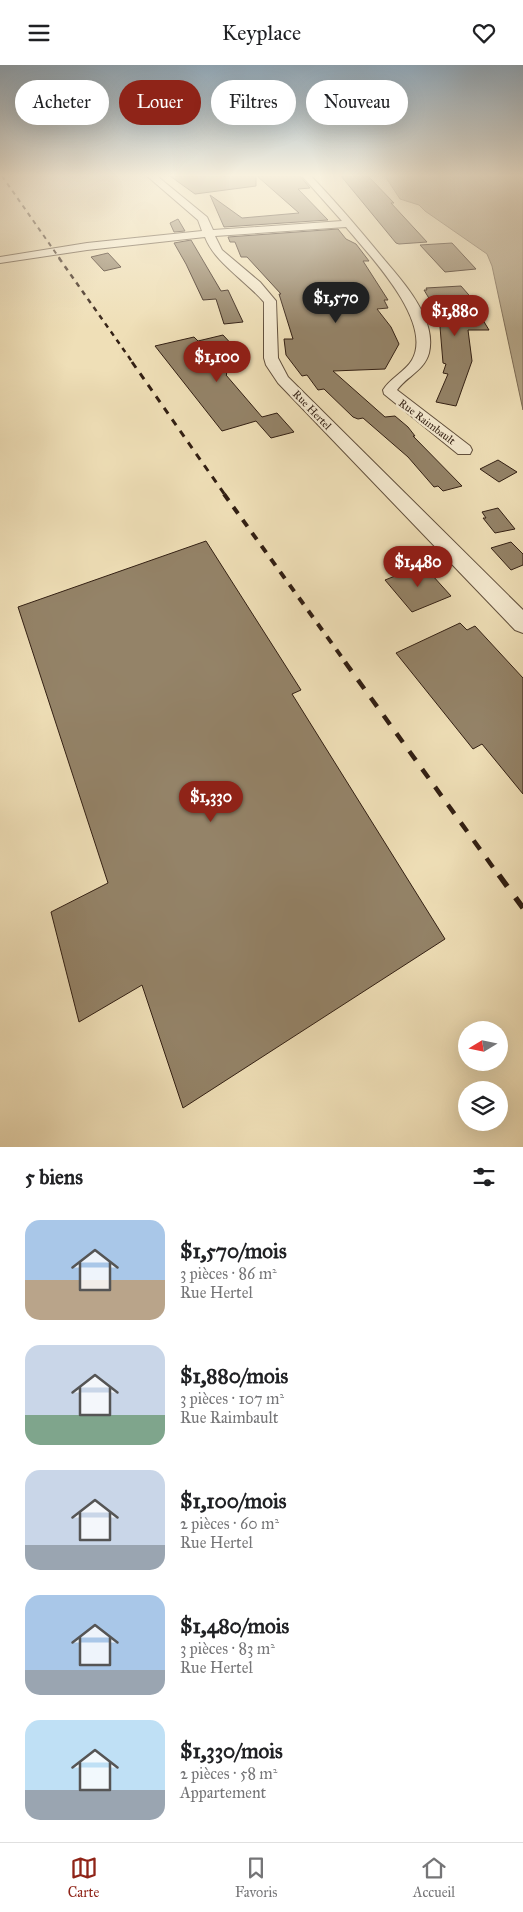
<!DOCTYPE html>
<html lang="fr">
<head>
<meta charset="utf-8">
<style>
  :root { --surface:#fff; --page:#f2f2f2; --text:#202124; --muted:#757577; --line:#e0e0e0; --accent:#8f2418 }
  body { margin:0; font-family:"IM FELL Great Primer",serif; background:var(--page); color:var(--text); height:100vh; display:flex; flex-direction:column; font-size:19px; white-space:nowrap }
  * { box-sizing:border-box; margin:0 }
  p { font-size:16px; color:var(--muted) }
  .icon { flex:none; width:28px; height:28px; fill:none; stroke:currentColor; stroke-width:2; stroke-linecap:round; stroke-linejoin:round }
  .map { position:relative; height:1082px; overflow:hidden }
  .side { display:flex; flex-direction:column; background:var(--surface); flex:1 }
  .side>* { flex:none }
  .guide { position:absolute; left:15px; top:15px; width:494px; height:45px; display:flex; gap:10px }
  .needle { width:32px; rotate:260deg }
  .fabs { position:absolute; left:458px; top:956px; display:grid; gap:10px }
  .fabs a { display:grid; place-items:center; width:50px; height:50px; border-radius:50%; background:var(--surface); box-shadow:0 5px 20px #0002; font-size:25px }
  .price { position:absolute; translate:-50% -42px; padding:0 11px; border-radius:18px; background:var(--accent); color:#fff; font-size:16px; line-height:32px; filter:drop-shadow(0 1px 2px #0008) }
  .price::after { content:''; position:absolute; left:50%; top:30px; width:15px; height:11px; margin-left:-8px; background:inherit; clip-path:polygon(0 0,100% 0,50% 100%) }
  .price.active { background:#222; color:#fff }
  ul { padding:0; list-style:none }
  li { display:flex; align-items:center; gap:15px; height:125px; padding:0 25px }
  li span { display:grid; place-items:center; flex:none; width:140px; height:100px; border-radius:15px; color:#555 }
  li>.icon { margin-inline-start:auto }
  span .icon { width:60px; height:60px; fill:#fffc; stroke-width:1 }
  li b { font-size:21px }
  h2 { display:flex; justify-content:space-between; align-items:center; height:60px; padding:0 25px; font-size:21px }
  .tag { padding:0 18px; border-radius:22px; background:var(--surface); box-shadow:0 5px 20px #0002; font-size:18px; line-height:45px }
  .tag.active { background:var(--accent); color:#fff }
  header { display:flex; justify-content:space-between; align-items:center; height:65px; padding:0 25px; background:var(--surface); font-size:22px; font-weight:600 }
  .menu { display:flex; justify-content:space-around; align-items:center; height:70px; border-top:1px solid var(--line); background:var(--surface); font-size:14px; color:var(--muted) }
  .menu a { display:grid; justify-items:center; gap:2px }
  .menu .active { color:var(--accent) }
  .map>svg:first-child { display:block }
  .water { fill:#af9e7f; stroke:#7d6b54 }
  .building { fill:#948368; stroke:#321f13 }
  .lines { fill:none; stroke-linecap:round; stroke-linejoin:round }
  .minor-casing { stroke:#614f3c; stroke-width:2 }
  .minor { fill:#f5ead0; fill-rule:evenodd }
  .rail-far5 { stroke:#321f13; stroke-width:2; stroke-dasharray:4.5 4.5; stroke-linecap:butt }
  .rail-far4 { stroke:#321f13; stroke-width:2.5; stroke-dasharray:5 5; stroke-linecap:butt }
  .rail-far3 { stroke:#321f13; stroke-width:3; stroke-dasharray:7 7; stroke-linecap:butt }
  .rail-far2 { stroke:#321f13; stroke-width:4; stroke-dasharray:8 8; stroke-linecap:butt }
  .rail-far1 { stroke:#321f13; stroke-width:4.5; stroke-dasharray:11 11; stroke-linecap:butt }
  .rail { stroke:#321f13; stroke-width:5.5; stroke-dasharray:14 14; stroke-linecap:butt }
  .labels { text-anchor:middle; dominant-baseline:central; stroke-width:4.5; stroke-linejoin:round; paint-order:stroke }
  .far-street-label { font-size:11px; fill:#321f13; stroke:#f5ead0 }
</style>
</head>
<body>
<header><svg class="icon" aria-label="menu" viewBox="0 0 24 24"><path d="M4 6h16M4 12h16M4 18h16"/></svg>Keyplace<svg class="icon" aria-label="heart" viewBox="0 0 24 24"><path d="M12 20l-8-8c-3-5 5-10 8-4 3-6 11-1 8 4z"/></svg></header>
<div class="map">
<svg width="523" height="1082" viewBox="0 0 523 1082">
  <rect width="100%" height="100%" fill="#efdfb7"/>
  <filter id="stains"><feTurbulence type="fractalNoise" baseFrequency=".004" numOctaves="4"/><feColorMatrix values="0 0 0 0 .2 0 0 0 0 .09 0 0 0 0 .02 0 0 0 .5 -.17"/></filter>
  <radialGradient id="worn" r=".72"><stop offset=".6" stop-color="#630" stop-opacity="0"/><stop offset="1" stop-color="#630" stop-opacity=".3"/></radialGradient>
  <!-- water -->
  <polygon class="water" points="385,111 523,111 523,345 492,201 487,189 425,146 419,140 400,134"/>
  <!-- building -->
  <g class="building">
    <polygon points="170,111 256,111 256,121 195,129"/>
    <polygon points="257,111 300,111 310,123 298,124 328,155 224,162 210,130 242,153 299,148"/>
    <polygon points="341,111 368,111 394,138 391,138 427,177 399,179 396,178"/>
    <polygon points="178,154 185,166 174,167 170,158"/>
    <polygon points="338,164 346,174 356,179 369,196 363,196 388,235 384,235 388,243 377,244 391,262 399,279 385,304 333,306 385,352 395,351 408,362 415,371 413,371 462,421 443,426 438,421 434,422 408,392 363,353 358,354 353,352 324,324 318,325 307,310 302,311 286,290 284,274 293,274 279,229 281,229 247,192 241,192 235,177 230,177 228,172"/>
    <polygon points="191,175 221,226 228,225 243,257 224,259 216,234 203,235 186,199 174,178"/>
    <polygon points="452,178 476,204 445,207 420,180"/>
    <polygon points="108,188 121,202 104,206 91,192"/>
    <polygon points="461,221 475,237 472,237 489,265 468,265 472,296 456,341 436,337 448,309 443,308 446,299 443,298 439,250 424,225 427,225 426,223"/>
    <polygon points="223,270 236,284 231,286 241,297 221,302 227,309 226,310 262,352 277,348 294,367 271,373 256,356 222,366 155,281 194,272 198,276"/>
    <polygon points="498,395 517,407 499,417 480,404"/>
    <polygon points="498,443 515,464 495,468 483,453 486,453 482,447"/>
    <polygon points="206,476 301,625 292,629 445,874 183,1043 142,920 79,957 51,847 108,818 18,542"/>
    <polygon points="511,477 523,489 523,500 511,505 491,483"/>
    <polygon points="423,500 451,531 412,547 385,515"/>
    <polygon points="460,558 467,565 475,561 523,613 523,729 482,679 473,684 396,588"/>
  </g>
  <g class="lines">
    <defs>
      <path id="minor" d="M 147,111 L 157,111 L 207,152 L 213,165 L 342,156 L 302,111 L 311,111 C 336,137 359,164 382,192 C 397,210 414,228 424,251 C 429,262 432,275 429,288 C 424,306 407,311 397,325 L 470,381 L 472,385 L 470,389 L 458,389 L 384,329 L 383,325 C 390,313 405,307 412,295 C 434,257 369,190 346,162 L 215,171 L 222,185 L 260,217 L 276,236 L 278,293 L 288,312 L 523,545 L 523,568 L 515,565 L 278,318 L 266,300 L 264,293 L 264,237 C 246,216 214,197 205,172 L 87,185 L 0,198 L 0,192 L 87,178 L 202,166 L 198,155 Z"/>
    </defs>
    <!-- minor casing -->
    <use href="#minor" class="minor-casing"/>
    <!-- minor -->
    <use href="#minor" class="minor"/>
    <!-- rail-far5 -->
    <polyline class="rail-far5" points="2,111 60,194"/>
    <!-- rail-far4 -->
    <polyline class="rail-far4" points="59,193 133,298"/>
    <!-- rail-far3 -->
    <polyline class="rail-far3" points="132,297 225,430"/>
    <!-- rail-far2 -->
    <polyline class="rail-far2" points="224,429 346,598"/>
    <!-- rail-far1 -->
    <polyline class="rail-far1" points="345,597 500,812"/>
    <!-- rail -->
    <polyline class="rail" points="499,810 523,843"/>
  </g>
  <!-- sky -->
  <linearGradient id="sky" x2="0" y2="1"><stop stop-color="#91abbe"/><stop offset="0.42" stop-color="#f8f1df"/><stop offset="1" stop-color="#f8f1df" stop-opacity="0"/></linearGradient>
  <rect width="523" height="263" fill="url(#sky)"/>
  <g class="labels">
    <!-- far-street labels -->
    <g class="far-street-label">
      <text transform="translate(312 345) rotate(46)">Rue Hertel</text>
      <text transform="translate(427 357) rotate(37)">Rue Raimbault</text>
    </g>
  </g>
  <rect width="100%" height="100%" filter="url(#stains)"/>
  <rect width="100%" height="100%" fill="url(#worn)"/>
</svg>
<div class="fabs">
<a><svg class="needle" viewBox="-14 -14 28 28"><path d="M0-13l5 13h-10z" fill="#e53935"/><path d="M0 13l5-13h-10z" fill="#757577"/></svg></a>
<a><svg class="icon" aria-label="layers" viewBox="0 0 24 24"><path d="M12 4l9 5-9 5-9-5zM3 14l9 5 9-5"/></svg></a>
</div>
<b class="price active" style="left:336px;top:259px">$1,570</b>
<b class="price" style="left:455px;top:272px">$1,880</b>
<b class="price" style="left:217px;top:318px">$1,100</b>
<b class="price" style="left:418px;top:523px">$1,480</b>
<b class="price" style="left:211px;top:758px">$1,330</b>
<div class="guide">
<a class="tag">Acheter</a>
<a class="tag active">Louer</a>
<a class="tag">Filtres</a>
<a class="tag">Nouveau</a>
</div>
</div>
<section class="side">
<h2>5 biens<svg class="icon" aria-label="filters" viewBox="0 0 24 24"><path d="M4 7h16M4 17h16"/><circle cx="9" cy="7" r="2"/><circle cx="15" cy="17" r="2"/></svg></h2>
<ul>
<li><span style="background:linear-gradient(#a9c7e8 60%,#b9a48a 0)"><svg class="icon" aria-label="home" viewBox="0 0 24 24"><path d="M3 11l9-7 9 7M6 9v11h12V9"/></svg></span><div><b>$1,570/mois</b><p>3 pièces · 86 m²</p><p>Rue Hertel</p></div></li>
<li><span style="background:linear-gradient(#c9d6e8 70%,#7fa58c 0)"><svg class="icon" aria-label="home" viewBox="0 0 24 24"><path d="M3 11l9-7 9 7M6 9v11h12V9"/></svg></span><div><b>$1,880/mois</b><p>3 pièces · 107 m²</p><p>Rue Raimbault</p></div></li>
<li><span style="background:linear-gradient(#c9d6e8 75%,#9aa5b1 0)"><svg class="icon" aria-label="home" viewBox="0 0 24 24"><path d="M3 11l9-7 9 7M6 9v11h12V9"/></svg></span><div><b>$1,100/mois</b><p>2 pièces · 60 m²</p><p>Rue Hertel</p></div></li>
<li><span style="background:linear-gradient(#a9c7e8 75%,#9aa5b1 0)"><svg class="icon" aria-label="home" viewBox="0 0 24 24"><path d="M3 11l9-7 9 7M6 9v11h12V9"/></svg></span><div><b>$1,480/mois</b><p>3 pièces · 83 m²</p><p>Rue Hertel</p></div></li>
<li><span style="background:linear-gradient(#bfe0f5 70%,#9aa5b1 0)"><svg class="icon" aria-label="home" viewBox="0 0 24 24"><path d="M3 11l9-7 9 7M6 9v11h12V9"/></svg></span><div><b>$1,330/mois</b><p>2 pièces · 58 m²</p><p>Appartement</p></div></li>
</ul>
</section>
<nav class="menu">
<a class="active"><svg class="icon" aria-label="map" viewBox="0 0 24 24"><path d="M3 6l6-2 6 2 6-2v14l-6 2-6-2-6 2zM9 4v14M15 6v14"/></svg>Carte</a>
<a><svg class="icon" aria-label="saved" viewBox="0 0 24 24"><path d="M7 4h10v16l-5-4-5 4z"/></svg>Favoris</a>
<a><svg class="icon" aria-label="home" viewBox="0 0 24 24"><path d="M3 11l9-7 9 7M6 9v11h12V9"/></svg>Accueil</a>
</nav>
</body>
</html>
